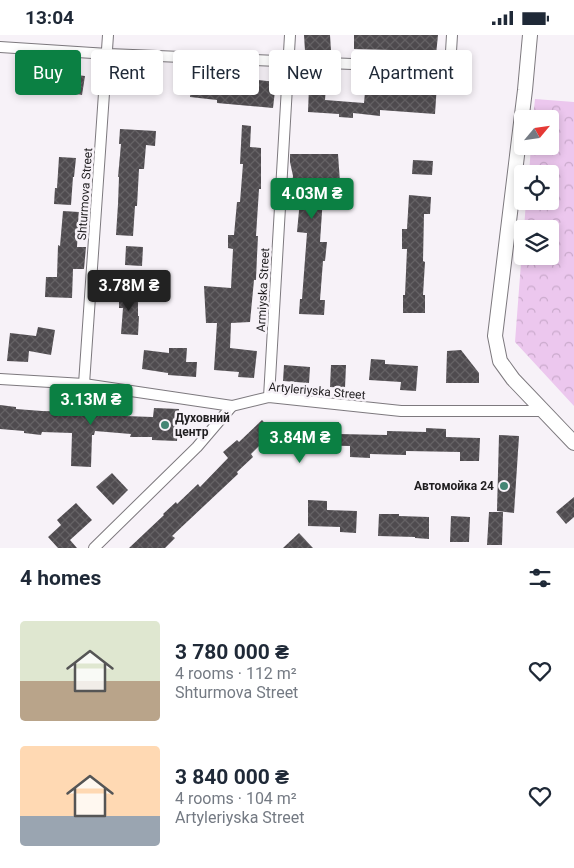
<!DOCTYPE html>
<html lang="en">
<head>
<meta charset="utf-8">
<style>
  :root { --surface:#fff; --page:#f6f6f7; --text:#1f2937; --muted:#747a83; --accent:#0b8043 }
  body { margin:0; font-family:Roboto,sans-serif; background:var(--page); color:var(--text); height:100vh; display:flex; flex-direction:column; font-size:19px; white-space:nowrap }
  * { box-sizing:border-box; margin:0 }
  p { font-size:16px; color:var(--muted) }
  .icon { flex:none; width:28px; height:28px; fill:none; stroke:currentColor; stroke-width:2; stroke-linecap:round; stroke-linejoin:round }
  .map { position:relative; height:513px; overflow:hidden }
  .drawer { display:flex; flex-direction:column; background:var(--surface); flex:1 }
  .drawer>* { flex:none }
  .hud { position:absolute; left:15px; top:15px; width:545px; height:45px; display:flex; gap:10px }
  .needle { width:32px; rotate:61deg }
  .tools { position:absolute; left:514px; top:75px; display:grid; gap:10px }
  .tools a { display:grid; place-items:center; width:45px; height:45px; border-radius:5px; background:var(--surface); box-shadow:0 2px 8px #0003; font-size:25px }
  .price { position:absolute; translate:-50% -42px; padding:0 11px; border-radius:5px; background:var(--accent); color:#fff; font-size:16px; line-height:32px; filter:drop-shadow(0 1px 2px #0008) }
  .price::after { content:''; position:absolute; left:50%; top:30px; width:15px; height:11px; margin-left:-8px; background:inherit; clip-path:polygon(0 0,100% 0,50% 100%) }
  .price.active { background:#222; color:#fff }
  ul { padding:0; list-style:none }
  li { display:flex; align-items:center; gap:15px; height:125px; padding:0 20px }
  li span { display:grid; place-items:center; flex:none; width:140px; height:100px; border-radius:5px; color:#555 }
  li>.icon { margin-inline-start:auto }
  span .icon { width:60px; height:60px; fill:#fffc; stroke-width:1 }
  li b { font-size:21px }
  h2 { display:flex; justify-content:space-between; align-items:center; height:60px; padding:0 20px; font-size:21px }
  .pill { padding:0 18px; border-radius:5px; background:var(--surface); box-shadow:0 2px 8px #0003; font-size:18px; line-height:45px }
  .pill.active { background:var(--accent); color:#fff }
  .status { display:flex; justify-content:space-between; align-items:center; height:35px; padding:0 25px; background:var(--surface); direction:ltr }
  .status svg { height:14px; fill:currentColor }
  .map>svg:first-child { display:block }
  .forest { fill:url(#forest-crowns) }
  .building { fill:url(#building-cross-hatch) }
  .lines { fill:none; stroke-linecap:round; stroke-linejoin:round }
  .minor-casing { stroke:#7d797e; stroke-width:12 }
  .tertiary-casing { stroke:#7d797e; stroke-width:16 }
  .minor { stroke:#fff; stroke-width:10 }
  .tertiary { stroke:#fff; stroke-width:14 }
  .poi-dot { fill:#448574; stroke:#f7f2f8; stroke-width:2 }
  .labels { text-anchor:middle; dominant-baseline:central; stroke-width:5; stroke-linejoin:round; paint-order:stroke }
  .street-label { font-size:12px; fill:#201e20; stroke:#f7f2f8 }
  .poi-label { font-size:12px; font-weight:bold; fill:#201e20; stroke:#f7f2f8; text-anchor:start }
</style>
</head>
<body>
<div class="status"><b>13:04</b><svg viewBox="0 0 49 12"><path d="M0 12V9h3v3zM5 12V6h3v6zM10 12V3h3v9zM15 12V0h3v12zM26 1h20v11H26zM47 4h2v5h-2z"/></svg></div>
<div class="map">
<svg width="574" height="513" viewBox="0 0 574 513">
  <defs>
    <pattern id="forest-crowns" width="20" height="18" patternUnits="userSpaceOnUse" patternTransform="scale(1.25)"><rect width="20" height="18" fill="#ecc7ee"/><path d="M2 6a3 3 0 1 1 6 0M12 15a3 3 0 1 1 6 0" fill="none" stroke="#caaacc"/></pattern>
    <pattern id="building-cross-hatch" width="8" height="8" patternUnits="userSpaceOnUse" patternTransform="scale(1.25)"><rect width="8" height="8" fill="#4f4b4f"/><path d="M0 0l8 8M0 8l8-8" fill="none" stroke="#656265"/></pattern>
  </defs>
  <rect width="100%" height="100%" fill="#f7f2f8"/>
  <!-- forest -->
  <polygon class="forest" points="535,64 574,67 574,371 515,307 522,215 522,221 550,221 550,194 524,194 526,166 550,166 550,139 529,139 531,111 550,111 550,84 533,84"/>
  <!-- building -->
  <g class="building">
    <polygon points="304,0 330,0 331,16 305,16"/>
    <polygon points="354,0 438,0 436,20 392,18 392,15 354,14"/>
    <polygon points="124,33 148,35 145,60 122,58"/>
    <polygon points="60,38 85,41 82,60 42,54 42,57 24,56 24,46 28,46 28,39 59,40"/>
    <polygon points="192,42 219,45 219,44 258,47 258,45 276,47 273,73 217,68 217,65 190,62"/>
    <polygon points="418,48 437,49 435,79 380,75 380,81 353,78 353,83 339,82 339,79 308,77 309,51 326,51 325,65 364,68 365,57 390,60 390,58 417,60"/>
    <polygon points="242,90 251,91 250,112 261,113 261,154 259,154 256,201 258,201 257,221 256,245 254,245 250,287 231,288 230,313 257,316 254,343 238,342 239,337 214,335 217,288 206,288 204,251 231,253 233,214 228,213 228,200 234,200 237,167 240,167 243,129 240,129"/>
    <polygon points="120,94 156,96 155,111 146,110 144,134 139,134 137,171 135,171 133,201 116,200 118,169 119,142 118,142 121,109 119,109"/>
    <polygon points="290,119 338,119 340,147 325,146 323,162 320,207 327,207 325,226 323,226 320,265 325,265 324,280 299,279 300,264 302,264 307,198 297,197 300,165 290,167 293,141 290,127"/>
    <polygon points="59,122 76,123 74,142 73,142 71,170 54,169 55,153 57,153"/>
    <polygon points="413,125 433,126 432,140 412,139"/>
    <polygon points="409,160 431,162 430,179 424,179 423,226 425,227 423,260 425,260 425,278 403,278 403,260 405,260 407,214 402,214 402,194 407,194"/>
    <polygon points="63,176 79,177 77,212 86,212 84,234 73,234 72,263 45,262 46,242 57,242 58,210 60,211"/>
    <polygon points="126,211 143,212 142,231 125,230"/>
    <polygon points="119,255 138,255 138,281 139,281 138,300 121,299 123,273 119,273"/>
    <polygon points="38,292 55,295 51,320 29,316 28,327 7,326 10,298 36,301"/>
    <polygon points="169,313 187,313 186,327 197,327 196,342 168,340 168,338 142,334 144,315 169,318"/>
    <polygon points="461,315 479,338 479,348 446,348 447,316"/>
    <polygon points="371,324 385,325 385,329 418,331 416,356 400,355 401,347 369,345"/>
    <polygon points="284,330 310,332 309,348 283,346"/>
    <polygon points="331,330 346,330 345,353 330,352"/>
    <polygon points="0,370 16,372 16,374 42,376 80,377 81,370 98,373 98,376 124,379 124,381 153,382 154,373 179,374 177,406 152,405 152,402 130,402 131,399 95,396 94,400 92,400 91,432 71,431 72,398 42,397 41,400 24,398 24,396 0,394"/>
    <polygon points="262,385 271,395 319,396 319,387 339,387 338,399 387,400 387,396 426,397 426,393 446,394 446,402 480,403 479,426 460,426 460,417 406,416 406,420 370,419 370,423 350,422 350,411 303,410 303,419 283,419 283,396 269,410 265,405 251,419 253,422 237,437 238,439 172,501 175,503 165,513 129,513 164,480 163,479 176,467 177,469 198,449 200,452 228,423 223,417 237,405 239,407"/>
    <polygon points="499,400 519,401 514,478 497,476"/>
    <polygon points="112,438 128,455 113,470 96,452"/>
    <polygon points="574,462 574,482 566,489 556,477"/>
    <polygon points="308,465 327,466 327,475 357,476 356,498 340,497 340,492 308,491"/>
    <polygon points="76,468 92,485 70,505 77,513 58,513 48,502 61,490 57,485"/>
    <polygon points="489,477 503,477 502,510 487,510"/>
    <polygon points="379,479 399,479 399,481 429,482 429,504 415,503 415,502 378,501"/>
    <polygon points="451,481 470,482 469,507 450,507"/>
    <polygon points="299,498 313,513 283,513"/>
  </g>
  <g class="lines">
    <defs>
      <g id="minor">
        <polyline points="0,12 108,19 450,33 452,0"/>
        <polyline points="0,344 84,349 232,371 269,362 401,376 544,376"/>
        <polyline points="84,349 108,0"/>
        <polyline points="269,362 290,0"/>
        <polyline points="94,513 197,412 232,371"/>
      </g>
      <polyline id="tertiary" points="530,0 525,55 495,301 500,326 513,344 574,408"/>
    </defs>
    <!-- minor casing -->
    <use href="#minor" class="minor-casing"/>
    <!-- tertiary casing -->
    <use href="#tertiary" class="tertiary-casing"/>
    <!-- minor -->
    <use href="#minor" class="minor"/>
    <!-- tertiary -->
    <use href="#tertiary" class="tertiary"/>
  </g>
  <!-- markers -->
  <g class="poi-dot">
    <circle cx="165" cy="390" r="5"/>
    <circle cx="504" cy="451" r="5"/>
  </g>
  <g class="labels">
    <!-- street labels -->
    <g class="street-label">
      <text transform="translate(85 159) rotate(-86)">Shturmova Street</text>
      <text transform="translate(263 255) rotate(-87)">Armiyska Street</text>
      <text transform="translate(317 356) rotate(5)">Artyleriyska Street</text>
    </g>
    <!-- poi labels -->
    <g class="poi-label">
      <text x="175" y="383">Духовний<tspan x="175" dy="14">центр</tspan></text>
      <text x="494" y="451" text-anchor="end">Автомойка 24</text>
    </g>
  </g>
</svg>
<div class="tools">
<a><svg class="needle" viewBox="-14 -14 28 28"><path d="M0-13l5 13h-10z" fill="#e53935"/><path d="M0 13l5-13h-10z" fill="#747a83"/></svg></a>
<a><svg class="icon" aria-label="locate" viewBox="0 0 24 24"><circle cx="12" cy="12" r="6"/><path d="M12 2v4M12 18v4M2 12h4M18 12h4"/></svg></a>
<a><svg class="icon" aria-label="layers" viewBox="0 0 24 24"><path d="M12 4l9 5-9 5-9-5zM3 14l9 5 9-5"/></svg></a>
</div>
<b class="price" style="left:312px;top:185px">4.03M ₴</b>
<b class="price active" style="left:129px;top:277px">3.78M ₴</b>
<b class="price" style="left:91px;top:391px">3.13M ₴</b>
<b class="price" style="left:300px;top:429px">3.84M ₴</b>
<div class="hud">
<a class="pill active">Buy</a>
<a class="pill">Rent</a>
<a class="pill">Filters</a>
<a class="pill">New</a>
<a class="pill">Apartment</a>
</div>
</div>
<section class="drawer">
<h2>4 homes<svg class="icon" aria-label="filters" viewBox="0 0 24 24"><path d="M4 7h16M4 17h16"/><circle cx="9" cy="7" r="2"/><circle cx="15" cy="17" r="2"/></svg></h2>
<ul>
<li><span style="background:linear-gradient(#dfe7d0 60%,#b9a48a 0)"><svg class="icon" aria-label="home" viewBox="0 0 24 24"><path d="M3 11l9-7 9 7M6 9v11h12V9"/></svg></span><div><b>3 780 000 ₴</b><p>4 rooms · 112 m²</p><p>Shturmova Street</p></div><svg class="icon" aria-label="heart" viewBox="0 0 24 24"><path d="M12 20l-8-8c-3-5 5-10 8-4 3-6 11-1 8 4z"/></svg></li>
<li><span style="background:linear-gradient(#ffd9b3 70%,#9aa5b1 0)"><svg class="icon" aria-label="home" viewBox="0 0 24 24"><path d="M3 11l9-7 9 7M6 9v11h12V9"/></svg></span><div><b>3 840 000 ₴</b><p>4 rooms · 104 m²</p><p>Artyleriyska Street</p></div><svg class="icon" aria-label="heart" viewBox="0 0 24 24"><path d="M12 20l-8-8c-3-5 5-10 8-4 3-6 11-1 8 4z"/></svg></li>
</ul>
</section>
</body>
</html>
